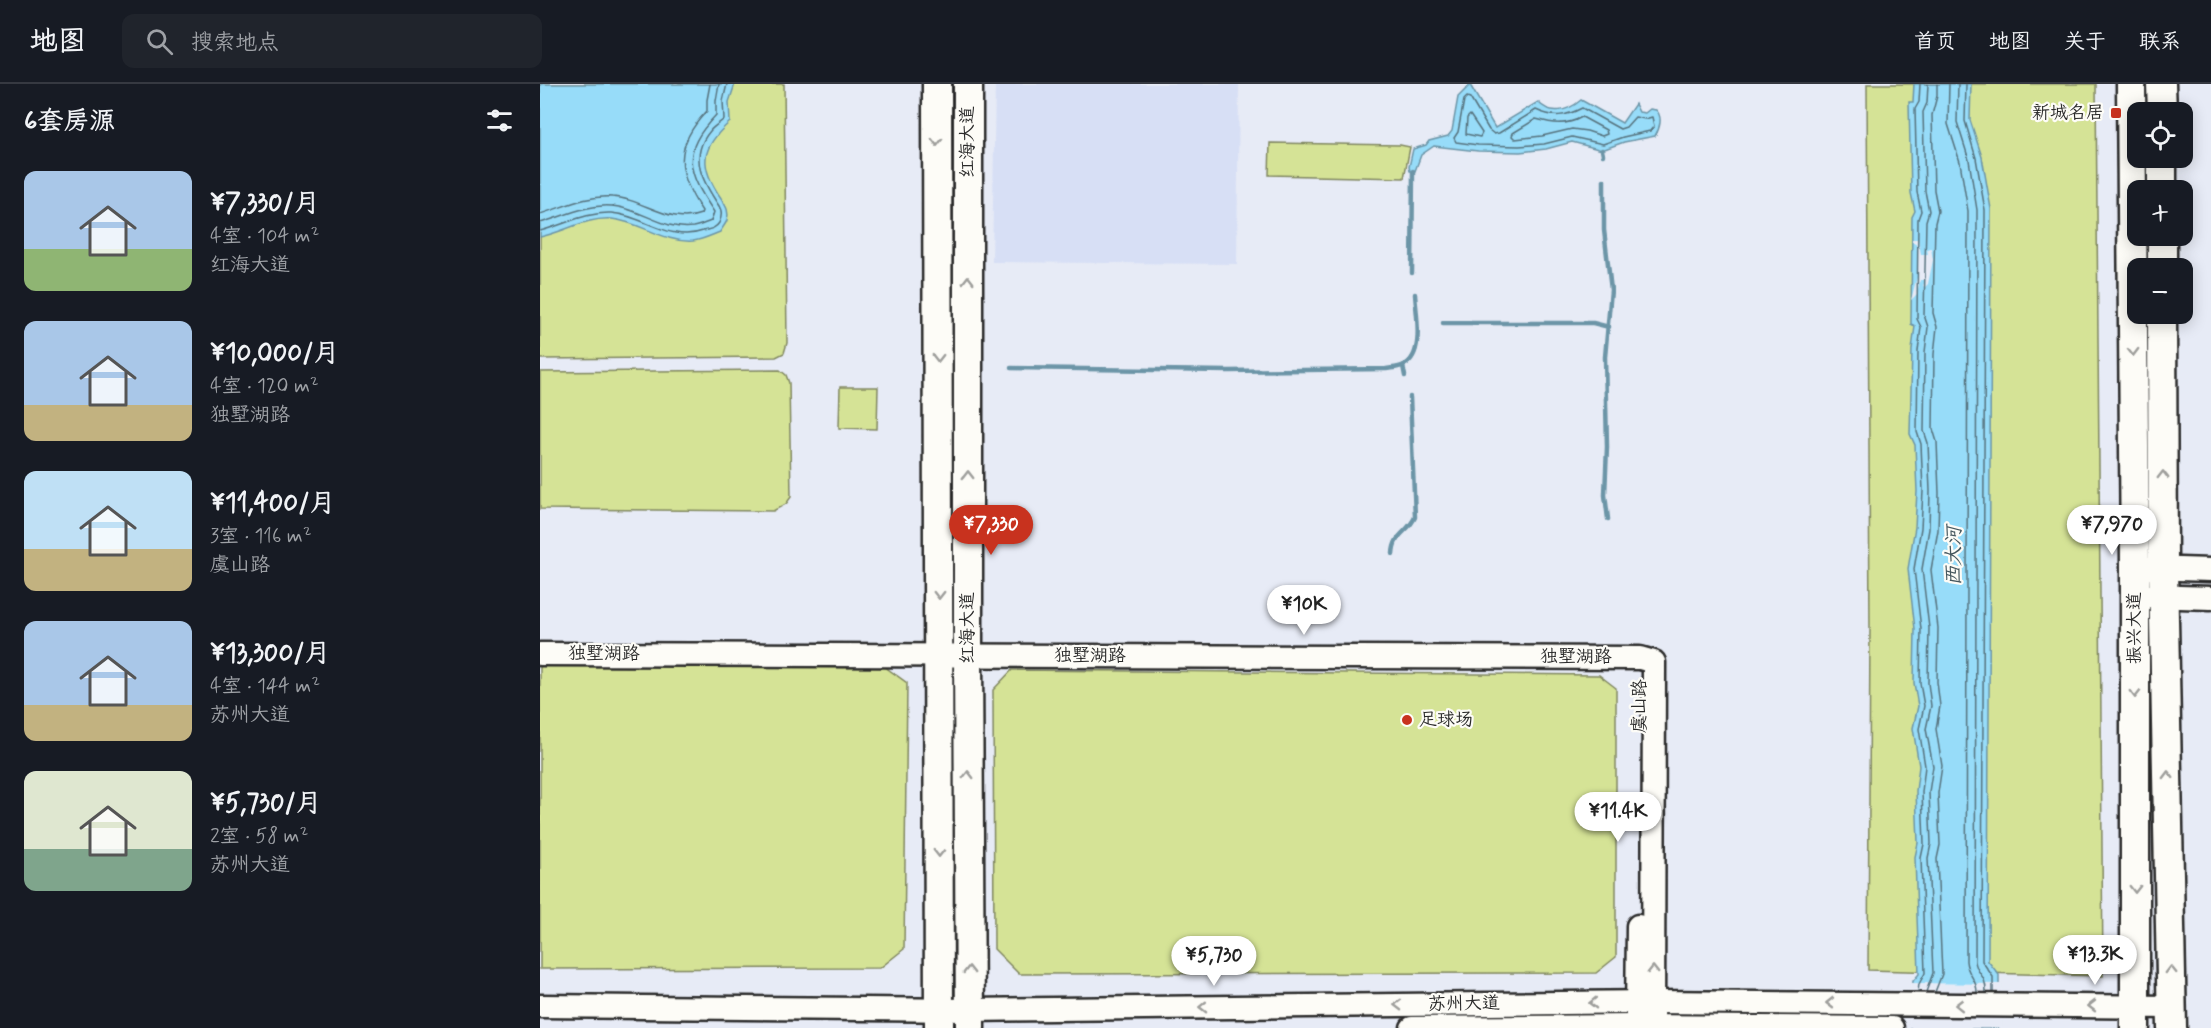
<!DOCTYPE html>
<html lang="zh">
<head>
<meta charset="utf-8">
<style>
  :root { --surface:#171b24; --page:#20242c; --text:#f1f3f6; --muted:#9ea1a6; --line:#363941; --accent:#c8321e }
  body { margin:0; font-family:Mynerve,"LXGW WenKai TC",sans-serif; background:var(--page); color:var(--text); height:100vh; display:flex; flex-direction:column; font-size:22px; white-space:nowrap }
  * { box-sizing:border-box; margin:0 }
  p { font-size:20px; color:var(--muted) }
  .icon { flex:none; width:33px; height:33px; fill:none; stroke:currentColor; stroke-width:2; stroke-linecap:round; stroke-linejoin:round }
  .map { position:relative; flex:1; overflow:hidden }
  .panel { display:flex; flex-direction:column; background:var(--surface); width:540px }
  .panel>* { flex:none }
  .fabs { position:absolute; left:1587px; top:18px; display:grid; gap:12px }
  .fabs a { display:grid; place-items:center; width:66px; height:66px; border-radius:12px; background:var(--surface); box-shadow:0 3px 15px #0003; font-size:30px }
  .price { position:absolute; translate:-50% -51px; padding:0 14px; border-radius:21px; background:#fff; color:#222; font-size:20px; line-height:39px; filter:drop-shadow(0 2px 3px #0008) }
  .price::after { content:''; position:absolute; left:50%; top:36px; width:18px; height:14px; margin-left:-9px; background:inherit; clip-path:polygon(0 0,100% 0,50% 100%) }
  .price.on { background:var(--accent); color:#fff }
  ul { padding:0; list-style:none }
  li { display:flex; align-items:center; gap:18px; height:150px; padding:0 24px }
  li span { display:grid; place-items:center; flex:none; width:168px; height:120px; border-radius:12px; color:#555 }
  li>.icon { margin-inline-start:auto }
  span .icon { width:72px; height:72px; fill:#fffc; stroke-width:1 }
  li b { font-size:26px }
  h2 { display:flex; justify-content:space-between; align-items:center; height:72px; padding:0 24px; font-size:26px }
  header { display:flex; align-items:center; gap:36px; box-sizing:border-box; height:84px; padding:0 30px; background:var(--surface); border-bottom:2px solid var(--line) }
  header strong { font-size:28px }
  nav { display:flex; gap:33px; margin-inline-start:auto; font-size:21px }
  .search { width:420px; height:54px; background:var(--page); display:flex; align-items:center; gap:15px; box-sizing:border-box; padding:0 21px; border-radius:12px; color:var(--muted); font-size:22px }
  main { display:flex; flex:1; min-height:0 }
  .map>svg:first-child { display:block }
  .built { fill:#d7dff5 }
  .green { fill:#d5e396; stroke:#808760; stroke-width:1.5 }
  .water { fill:#97dcf9; stroke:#6c95a7; stroke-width:1.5 }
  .pier { fill:#e7ebf6 }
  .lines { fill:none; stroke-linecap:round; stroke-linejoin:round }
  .shore { stroke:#56727d; stroke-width:1.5 }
  .stream { stroke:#6c95a7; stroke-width:4.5 }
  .minor-casing { stroke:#2b2b2b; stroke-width:27 }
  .major-casing { stroke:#2b2b2b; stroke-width:33 }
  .minor { stroke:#fdfcf7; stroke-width:22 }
  .major { stroke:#fdfcf7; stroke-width:28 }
  .oneway { stroke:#9e9e9b }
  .poi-dot { fill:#c8321e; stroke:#fdfcf7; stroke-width:2 }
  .labels { text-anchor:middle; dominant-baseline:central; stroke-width:4.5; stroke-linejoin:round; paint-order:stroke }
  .poi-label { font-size:18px; fill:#2b2b2b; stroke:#fdfcf7; text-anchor:end }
  .street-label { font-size:18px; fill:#2b2b2b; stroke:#fdfcf7 }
  .water-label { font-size:20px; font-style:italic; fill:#46575e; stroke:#fdfcf7 }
</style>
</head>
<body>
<header>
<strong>地图</strong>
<div class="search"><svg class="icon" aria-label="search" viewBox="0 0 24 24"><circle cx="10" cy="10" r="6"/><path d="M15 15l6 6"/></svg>搜索地点</div>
<nav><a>首页</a><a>地图</a><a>关于</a><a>联系</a></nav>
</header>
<main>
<section class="panel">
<h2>6套房源<svg class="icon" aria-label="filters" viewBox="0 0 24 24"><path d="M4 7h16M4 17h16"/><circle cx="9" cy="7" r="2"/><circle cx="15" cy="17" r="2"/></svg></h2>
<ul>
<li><span style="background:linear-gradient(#a9c7e8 65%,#8fb573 0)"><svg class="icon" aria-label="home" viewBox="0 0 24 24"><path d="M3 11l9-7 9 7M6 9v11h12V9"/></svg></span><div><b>¥7,330/月</b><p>4室 · 104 m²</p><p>红海大道</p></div></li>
<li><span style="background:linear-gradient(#a9c7e8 70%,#c2b280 0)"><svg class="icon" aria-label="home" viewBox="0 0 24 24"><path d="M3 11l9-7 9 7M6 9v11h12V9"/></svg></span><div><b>¥10,000/月</b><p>4室 · 120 m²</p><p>独墅湖路</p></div></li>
<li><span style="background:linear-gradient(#bfe0f5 65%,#c2b280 0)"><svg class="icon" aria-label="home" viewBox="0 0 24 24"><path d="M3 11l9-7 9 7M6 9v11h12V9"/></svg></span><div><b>¥11,400/月</b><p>3室 · 116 m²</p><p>虞山路</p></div></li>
<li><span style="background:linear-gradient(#a9c7e8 70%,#c2b280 0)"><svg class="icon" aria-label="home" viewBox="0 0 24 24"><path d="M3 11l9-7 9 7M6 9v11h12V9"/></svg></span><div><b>¥13,300/月</b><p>4室 · 144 m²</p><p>苏州大道</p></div></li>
<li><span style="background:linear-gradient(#dfe7d0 65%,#7fa58c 0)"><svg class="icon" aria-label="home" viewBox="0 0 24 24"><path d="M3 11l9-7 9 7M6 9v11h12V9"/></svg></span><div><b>¥5,730/月</b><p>2室 · 58 m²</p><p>苏州大道</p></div></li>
</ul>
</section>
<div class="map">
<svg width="1671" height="944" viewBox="0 0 1671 944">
  <rect width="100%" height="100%" fill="#e7ebf6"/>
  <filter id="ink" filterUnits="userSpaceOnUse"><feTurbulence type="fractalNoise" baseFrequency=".0167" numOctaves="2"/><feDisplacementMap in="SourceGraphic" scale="12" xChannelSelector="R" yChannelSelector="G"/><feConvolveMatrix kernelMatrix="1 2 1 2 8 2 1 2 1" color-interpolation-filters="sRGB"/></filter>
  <g filter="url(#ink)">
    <!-- built -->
    <polygon class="built" points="455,0 699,0 697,180 452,178"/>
    <!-- green -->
    <g class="green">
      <polygon points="0,0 244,0 247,259 244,269 236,273 0,275"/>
      <polygon points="1327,0 1556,0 1563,892 1328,886 1330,545"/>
      <polygon points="730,59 860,61 870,63 864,94 729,91"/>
      <polygon points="240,286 246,291 249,299 251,413 246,420 233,427 0,425 0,288"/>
      <polygon points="300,303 338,303 337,345 299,344"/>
      <polygon points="0,581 345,583 367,599 364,865 340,884 0,885"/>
      <polygon points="472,586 1059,591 1076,604 1076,873 1056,889 479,890 454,865 453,606"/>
    </g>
    <!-- water -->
    <g class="water">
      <path d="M 0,0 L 195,0 L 189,18 L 190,38 C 160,64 159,82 181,114 C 185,121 190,127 187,136 C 186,140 182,144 180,148 C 172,151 162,156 153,157 C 124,159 101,138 72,135 C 47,133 24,148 0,153 Z"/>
      <polygon points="1374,0 1431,0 1430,36 1442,73 1451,125 1448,877 1459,891 1459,944 1371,944 1373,897 1379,890 1375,773 1378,759 1376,707 1379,682 1373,644 1378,622 1374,599 1375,545 1368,485 1375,443 1377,407 1375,361 1370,350 1372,266 1375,242 1371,240 1372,133 1375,127 1371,109 1369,18 1373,18"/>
      <path d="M 930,1 L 955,44 L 998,18 C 1011,32 1028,27 1041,16 L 1082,39 L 1095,20 L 1099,28 L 1105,29 L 1110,25 L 1116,26 C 1123,33 1120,44 1115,52 L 1084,58 L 1062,66 L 1032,58 L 1006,65 L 980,68 L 938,67 L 894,62 L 881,71 L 875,87 L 870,87 L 869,83 L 873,65 L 886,61 L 889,57 L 908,52 L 912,47 L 918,13 Z"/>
    </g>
    <!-- pier -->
    <g class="pier">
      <polygon points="1372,155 1378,155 1381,170 1388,170 1387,165 1391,164 1393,176 1388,200 1385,203 1383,202 1385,196 1380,196 1377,210 1371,216 1377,193 1378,173 1376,159 1372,158"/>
      <polygon points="1370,899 1462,900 1462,944 1368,944"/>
    </g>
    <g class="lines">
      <!-- shore -->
      <g class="shore">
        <path d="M 1409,0 L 1408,40 L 1420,78 L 1428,127 L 1426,877 C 1427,891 1437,895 1437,908"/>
        <path d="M 1418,0 L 1417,38 L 1429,76 L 1437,126 L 1435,877 C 1437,892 1446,889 1446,908"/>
        <polyline points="1426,0 1425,37 1436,74 1445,126 1442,877 1453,893 1453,909"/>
        <path d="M 927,13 L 930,14 L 949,46 L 954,50 L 959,49 L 996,26 C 1013,34 1025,33 1042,24 L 1080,45 L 1086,43 L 1095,33 L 1105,35 L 1112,33 L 1114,42 L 1110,47 L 1083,53 L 1063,60 L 1032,53 L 1004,60 L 979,62 L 938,61 L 916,58 L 914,54 L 918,48 L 924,16 Z"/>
        <polygon points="930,31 942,49 940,53 926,50 927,34"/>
        <path d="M 1042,33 L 1066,46 L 1067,50 L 1062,52 L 1047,47 L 1032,45 L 1002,52 L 975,55 L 972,52 L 973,49 L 996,35 C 1013,40 1026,42 1042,33 Z"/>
        <path d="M 0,130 C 24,123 46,111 72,113 C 102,114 130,142 161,130 L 162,127 C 136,88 134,61 167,27 L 167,16 L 170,0"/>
        <path d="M 0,139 C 24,132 47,120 72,122 C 100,124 124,147 153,143 C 159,142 165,139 171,137 L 174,128 C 147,88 140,68 176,31 L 176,17 L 179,0"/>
        <path d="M 0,147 C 24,141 46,128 71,129 C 103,131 130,159 163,147 C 170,145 175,145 179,139 C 182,133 182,127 179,122 C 163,98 148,73 170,47 C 174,42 180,39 184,35 L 183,17 L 187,0"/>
        <polyline points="1378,908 1379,900 1385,889 1381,774 1384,760 1382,708 1385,682 1379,645 1384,622 1380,599 1381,545 1374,485 1381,444 1383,407 1381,360 1377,348 1378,267 1381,243 1377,235 1378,135 1381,127 1377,108 1375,25 1379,18 1380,0"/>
        <polyline points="1386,908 1393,889 1388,774 1391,760 1389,708 1393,682 1386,645 1391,622 1388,599 1389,544 1382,485 1389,445 1390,407 1388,359 1384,347 1385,268 1388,243 1384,231 1386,137 1389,127 1385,107 1383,28 1387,19 1388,0"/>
        <polyline points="1395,908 1402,890 1397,775 1400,761 1398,709 1402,682 1396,645 1400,622 1397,598 1398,544 1391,486 1398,446 1399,409 1397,358 1393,345 1394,270 1397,243 1393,229 1395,139 1398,127 1394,106 1392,31 1397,12 1397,0"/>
      </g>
      <!-- stream -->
      <g class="stream">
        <polyline points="1062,66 1063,71"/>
        <polyline points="1064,96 1064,146 1071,206 1065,273 1067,363 1065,411 1068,435"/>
        <polyline points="872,189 873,87"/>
        <polyline points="903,239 1053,239 1069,243"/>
        <polyline points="863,282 865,292"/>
        <path d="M 471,284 L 689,287 L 846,285 C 851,284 859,284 864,281 C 885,271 876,229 875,210"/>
        <path d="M 853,470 C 854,449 868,449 875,433 L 870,313"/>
      </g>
      <defs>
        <g id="minor">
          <polyline points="1607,484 1671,486"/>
          <polyline points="1608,512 1671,514"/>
          <polyline points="0,570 1100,574 1114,578 1113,944"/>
          <polyline points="0,922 430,926 1113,918 1632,923"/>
          <polyline points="1097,932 1098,842"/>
          <polyline points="872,944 1097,942 1352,944"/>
        </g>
        <g id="major">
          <polyline points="397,0 399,944"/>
          <polyline points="428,0 428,571 430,944"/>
          <polyline points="1591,0 1595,483 1595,944"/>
          <polyline points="1621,0 1622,28"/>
          <polyline points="1622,74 1622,106"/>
          <polyline points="1622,152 1622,184"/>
          <polyline points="1622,230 1623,485 1632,944"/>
        </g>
      </defs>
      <!-- minor casing -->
      <use href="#minor" class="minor-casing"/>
      <!-- major casing -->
      <use href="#major" class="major-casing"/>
      <!-- minor -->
      <use href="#minor" class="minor"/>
      <!-- major -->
      <use href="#major" class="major"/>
    </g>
    <!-- one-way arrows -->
    <defs><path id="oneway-chevron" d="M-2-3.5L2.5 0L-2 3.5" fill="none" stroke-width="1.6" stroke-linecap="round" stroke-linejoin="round" transform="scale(1.5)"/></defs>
    <g class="oneway">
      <use href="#oneway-chevron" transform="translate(397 58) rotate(90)"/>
      <use href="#oneway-chevron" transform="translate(428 196) rotate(-90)"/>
      <use href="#oneway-chevron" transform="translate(1593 268) rotate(89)"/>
      <use href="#oneway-chevron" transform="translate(398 274) rotate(90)"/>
      <use href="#oneway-chevron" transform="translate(428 391) rotate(-90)"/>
      <use href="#oneway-chevron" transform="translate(1623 391) rotate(-90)"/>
      <use href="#oneway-chevron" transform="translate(399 511) rotate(90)"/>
      <use href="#oneway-chevron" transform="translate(1595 610) rotate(90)"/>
      <use href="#oneway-chevron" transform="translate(428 691) rotate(-90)"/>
      <use href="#oneway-chevron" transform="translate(1628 691) rotate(-91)"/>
      <use href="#oneway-chevron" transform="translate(399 769) rotate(90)"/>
      <use href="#oneway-chevron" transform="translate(1595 805) rotate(90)"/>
      <use href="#oneway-chevron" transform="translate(429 886) rotate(-90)"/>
      <use href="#oneway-chevron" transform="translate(1113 886) rotate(-90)"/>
      <use href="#oneway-chevron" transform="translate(1631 886) rotate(-91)"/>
      <use href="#oneway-chevron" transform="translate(1053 919) rotate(179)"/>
      <use href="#oneway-chevron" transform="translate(1290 919) rotate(-180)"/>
      <use href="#oneway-chevron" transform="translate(858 921) rotate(179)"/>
      <use href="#oneway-chevron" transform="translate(1419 921) rotate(-179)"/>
      <use href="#oneway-chevron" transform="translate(1552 922) rotate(-180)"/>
      <use href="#oneway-chevron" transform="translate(663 923) rotate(179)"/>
    </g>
  </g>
  <!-- markers -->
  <g class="poi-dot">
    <rect x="1570" y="23" width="12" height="12" rx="3"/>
    <circle cx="867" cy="636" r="6"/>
  </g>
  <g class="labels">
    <!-- poi labels -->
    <g class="poi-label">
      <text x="1564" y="29">新城名居</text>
      <text x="879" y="636" text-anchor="start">足球场</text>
    </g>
    <!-- street labels -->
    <g class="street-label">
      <text transform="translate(428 58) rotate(-90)">红海大道</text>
      <text transform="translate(428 544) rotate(-90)">红海大道</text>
      <text transform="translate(1595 544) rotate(-90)">振兴大道</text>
      <text x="64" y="570">独墅湖路</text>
      <text x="550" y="572">独墅湖路</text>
      <text x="1036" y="573">独墅湖路</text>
      <text transform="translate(1100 622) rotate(-90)">虞山路</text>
      <text transform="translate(924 920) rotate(-1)">苏州大道</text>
    </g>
    <!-- water labels -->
    <g class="water-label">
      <text transform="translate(1414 472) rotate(-90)">西大河</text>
    </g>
  </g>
</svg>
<div class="fabs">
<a><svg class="icon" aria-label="locate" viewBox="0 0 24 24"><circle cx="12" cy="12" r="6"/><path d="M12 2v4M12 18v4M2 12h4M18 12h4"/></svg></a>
<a>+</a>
<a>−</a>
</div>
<b class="price on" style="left:451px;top:472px">¥7,330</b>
<b class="price" style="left:1572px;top:472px">¥7,970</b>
<b class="price" style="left:764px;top:552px">¥10K</b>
<b class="price" style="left:1078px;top:759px">¥11.4K</b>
<b class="price" style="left:1555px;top:902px">¥13.3K</b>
<b class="price" style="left:674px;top:903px">¥5,730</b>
</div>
</main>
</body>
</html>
